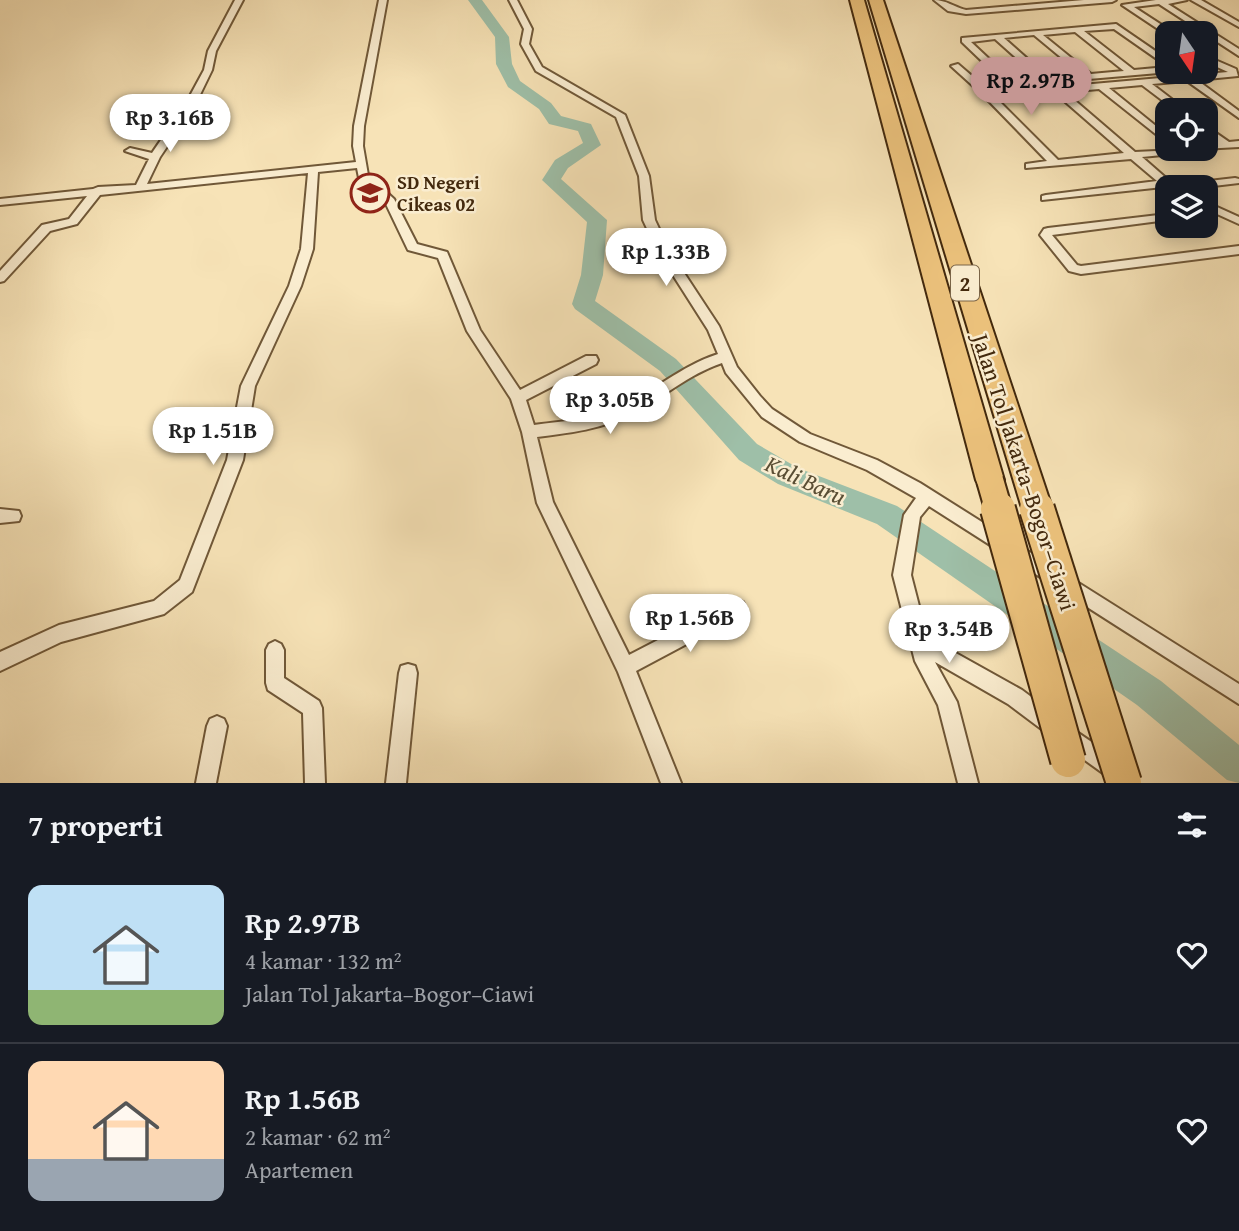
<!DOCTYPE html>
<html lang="id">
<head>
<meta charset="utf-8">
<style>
  :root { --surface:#171b24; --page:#242831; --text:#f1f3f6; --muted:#9ea1a6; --line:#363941; --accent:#c59692 }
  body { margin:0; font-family:"Gentium Book Plus",serif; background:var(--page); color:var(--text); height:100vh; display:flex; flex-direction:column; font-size:26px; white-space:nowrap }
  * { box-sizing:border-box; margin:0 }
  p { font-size:23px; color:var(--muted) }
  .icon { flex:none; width:38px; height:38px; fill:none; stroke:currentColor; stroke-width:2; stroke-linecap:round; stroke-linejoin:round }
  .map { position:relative; height:783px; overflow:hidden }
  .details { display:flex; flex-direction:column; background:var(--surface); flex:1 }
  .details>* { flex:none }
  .needle { width:46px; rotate:167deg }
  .fabs { position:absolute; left:1155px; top:21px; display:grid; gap:14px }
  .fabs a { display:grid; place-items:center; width:63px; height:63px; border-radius:14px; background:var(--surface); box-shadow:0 4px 18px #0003; font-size:35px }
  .price { position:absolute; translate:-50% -60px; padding:0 16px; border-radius:24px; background:#fff; color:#222; font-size:23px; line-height:46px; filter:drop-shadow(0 2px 4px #0008) }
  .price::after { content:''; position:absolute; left:50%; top:42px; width:21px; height:16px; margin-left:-10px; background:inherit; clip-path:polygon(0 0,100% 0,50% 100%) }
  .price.current { background:var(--accent); color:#111 }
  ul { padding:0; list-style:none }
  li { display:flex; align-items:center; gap:21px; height:175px; padding:0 28px }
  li+li { border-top:2px solid var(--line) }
  li span { display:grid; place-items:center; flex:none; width:196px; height:140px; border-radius:14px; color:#555 }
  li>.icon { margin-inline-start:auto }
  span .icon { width:84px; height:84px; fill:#fffc; stroke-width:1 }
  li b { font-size:30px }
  h2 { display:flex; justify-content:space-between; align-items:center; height:84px; padding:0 28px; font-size:30px }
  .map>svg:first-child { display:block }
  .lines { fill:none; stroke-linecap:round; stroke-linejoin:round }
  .river { fill:#9ebfa8; fill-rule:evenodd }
  .street-casing { stroke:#705838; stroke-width:4 }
  .highway-casing { stroke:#43290d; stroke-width:4 }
  .street { fill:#faedd0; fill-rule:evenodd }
  .highway { fill:#ecc27c; fill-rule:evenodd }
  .highway-bridge-far1-casing { stroke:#43290d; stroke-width:30; stroke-linecap:butt }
  .highway-bridge-casing { stroke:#43290d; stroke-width:38; stroke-linecap:butt }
  .highway-bridge-far1 { stroke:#ecc27c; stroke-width:26 }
  .highway-bridge { stroke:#ecc27c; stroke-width:34 }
  .labels { text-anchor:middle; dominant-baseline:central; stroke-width:5; stroke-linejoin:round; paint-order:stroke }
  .far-poi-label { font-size:19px; font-weight:bold; fill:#43290d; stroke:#faedd0; text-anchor:start }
  .shield { fill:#faedd0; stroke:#7a6448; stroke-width:2 }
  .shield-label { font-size:21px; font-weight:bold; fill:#43290d }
  .street-label { font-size:23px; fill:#43290d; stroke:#faedd0 }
  .water-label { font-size:24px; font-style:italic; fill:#5a4e34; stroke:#faedd0 }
</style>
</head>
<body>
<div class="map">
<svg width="1239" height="783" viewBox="0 0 1239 783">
  <rect width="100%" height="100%" fill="#f7e3b7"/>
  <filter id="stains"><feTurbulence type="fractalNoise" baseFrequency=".00286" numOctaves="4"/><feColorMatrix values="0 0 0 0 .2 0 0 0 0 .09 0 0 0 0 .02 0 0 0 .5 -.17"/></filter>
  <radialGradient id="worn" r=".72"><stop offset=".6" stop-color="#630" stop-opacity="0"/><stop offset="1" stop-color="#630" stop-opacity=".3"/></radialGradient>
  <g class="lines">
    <!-- river -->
    <polygon class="river" points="468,0 482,0 509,37 512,64 520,81 551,103 561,116 591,124 601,145 568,168 561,179 607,220 603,275 595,301 676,359 757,444 798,468 897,506 1161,681 1239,745 1239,783 1227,780 1137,705 877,524 778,484 739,460 660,371 575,309 572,304 581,275 587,222 542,180 555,160 583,143 578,131 549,124 539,109 508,87 496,64 495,37"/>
    <defs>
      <g id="street">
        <path d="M 235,0 L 243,0 L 216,51 L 212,70 L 195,105 L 160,157 L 147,184 L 356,162 L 353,146 L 354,126 L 379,0 L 387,0 L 364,126 L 363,146 L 368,175 L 394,199 L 417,244 L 447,252 L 480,330 L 520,390 L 586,356 L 596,356 L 598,360 L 596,364 L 526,400 L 534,425 C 563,421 592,420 618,408 C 653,392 681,366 718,354 L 708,330 L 657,250 L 643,220 L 639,176 L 616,117 L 536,71 L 521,44 L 524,29 L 509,0 L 517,0 L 532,29 L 529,44 L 542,67 L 625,115 L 649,176 L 655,220 L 669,250 L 719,326 L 737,367 L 760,396 L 772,409 L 810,434 L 877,460 L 920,483 L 1239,684 L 1239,704 L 929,506 L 920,517 L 911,575 L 927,637 L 1022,690 L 1058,717 L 1061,724 L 1058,731 L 1051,734 L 1044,731 L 1008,704 L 935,662 L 957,702 L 978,783 L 958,783 L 938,705 L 915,661 L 893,575 L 904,515 L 916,498 L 867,470 L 800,442 L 762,417 L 726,373 L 722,363 C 689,374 662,398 632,414 C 602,429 570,433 537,437 L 553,502 L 629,655 L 737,599 L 743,602 L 746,608 L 743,614 L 636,671 L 681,783 L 661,783 L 618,672 L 537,503 L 522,432 L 511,399 L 467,331 L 438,258 L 408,250 L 385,202 L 359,178 L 357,168 L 318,172 L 313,249 L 301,286 L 255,386 L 243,460 L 192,592 L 164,614 L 61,642 L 0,671 L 0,652 L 59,625 L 154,601 L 180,580 L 227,460 L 241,386 L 289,286 L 301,249 L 308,173 L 100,195 L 77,224 L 50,231 L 4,281 L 0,282 L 0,271 L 42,225 L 69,219 L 87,196 L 0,205 L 0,199 L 93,189 L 98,187 L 136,185 L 149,159 L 125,151 L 130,148 L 152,153 L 185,105 L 204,70 L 208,51 Z"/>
        <path d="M 934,0 C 946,0 954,7 966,10 L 1084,0 L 1116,0 L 1112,2 L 966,14 L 948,11 Z"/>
        <polygon points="1156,0 1187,0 1168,4 1239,49 1239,56 1159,4 1134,7 1171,31 1172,33 1167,33 1167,35 1122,5"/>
        <polygon points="1191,0 1201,0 1239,22 1239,27"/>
        <path d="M 1116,24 L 1167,59 L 1167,66 L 1114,29 L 1084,31 L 1134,70 L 1167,67 L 1167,72 L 1170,72 L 1054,82 L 1059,87 L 1228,72 L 1206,62 L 1206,56 L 1236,69 L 1238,76 L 1197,80 L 1239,111 L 1239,118 L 1187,81 L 1152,84 L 1186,110 L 1175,110 L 1142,85 L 1109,88 L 1167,135 L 1167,143 L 1099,89 L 1065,92 L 1135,152 L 1198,149 L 1193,152 L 1142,157 L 1174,185 L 1235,178 L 1239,179 L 1239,183 L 1205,187 L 1167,187 L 1167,190 L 1163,187 L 1042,200 L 1042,196 L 1046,195 L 1157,181 L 1131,159 L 1026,168 L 1026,164 L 1047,161 L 982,94 L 951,66 L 958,64 L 987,89 L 1009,87 L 962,42 L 962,38 ZM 1075,32 L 1124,71 L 1091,74 L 1043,35 ZM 1034,35 L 1081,74 L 1048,77 L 1004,38 ZM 995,39 L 1043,82 L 1044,83 L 1018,86 L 971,42 ZM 1049,88 L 1054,92 L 1124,153 L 1058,160 L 992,94 Z"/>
        <polygon points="1206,126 1229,142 1239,141 1239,147 1202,149 1206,149 1206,144 1218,143 1206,134"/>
        <polygon points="1206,202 1239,217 1239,224 1206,209"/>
        <polygon points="1167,214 1167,220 1052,235 1077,265 1081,266 1239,246 1239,254 1081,274 1069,271 1040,235 1044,229 1048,228"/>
        <polygon points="0,509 19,511 21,516 19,521 0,523"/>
        <polygon points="275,641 281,644 284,650 284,678 319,701 322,708 325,783 305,783 303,713 268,690 266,683 266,650 269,644"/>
        <polygon points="408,664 415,666 417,673 406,783 386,783 399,673 401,666"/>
        <polygon points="217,716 224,719 227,726 216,783 196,783 207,726 210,719"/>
        <polygon points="1068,726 1121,762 1124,769 1121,776 1114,779 1107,776 1061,743 1058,736 1061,729"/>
      </g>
      <g id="highway">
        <polygon points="850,0 864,0 1004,480 1000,489 990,492 980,489 976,480"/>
        <polygon points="869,0 883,0 1051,505 1047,514 1036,518 1025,514 1021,505"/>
      </g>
    </defs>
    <!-- street casing -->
    <use href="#street" class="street-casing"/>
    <!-- highway casing -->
    <use href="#highway" class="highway-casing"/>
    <!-- street -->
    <use href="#street" class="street"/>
    <!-- highway -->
    <use href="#highway" class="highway"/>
    <defs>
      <g id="highway-bridge-far1">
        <polyline points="990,480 999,511"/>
        <polyline points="1036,505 1038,511"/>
      </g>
      <g id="highway-bridge">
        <polyline points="998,509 1068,760"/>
        <polyline points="1037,509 1124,783"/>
      </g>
    </defs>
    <!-- highway-bridge-far1 casing -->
    <use href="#highway-bridge-far1" class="highway-bridge-far1-casing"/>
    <!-- highway-bridge casing -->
    <use href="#highway-bridge" class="highway-bridge-casing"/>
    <!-- highway-bridge-far1 -->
    <use href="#highway-bridge-far1" class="highway-bridge-far1"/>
    <!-- highway-bridge -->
    <use href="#highway-bridge" class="highway-bridge"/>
  </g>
  <!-- icons -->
  <defs>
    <symbol id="school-ring" viewBox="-11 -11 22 22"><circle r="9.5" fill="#faedd0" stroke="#8f2418" stroke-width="1.5"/><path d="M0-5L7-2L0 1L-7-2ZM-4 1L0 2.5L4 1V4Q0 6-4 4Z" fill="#8f2418"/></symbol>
  </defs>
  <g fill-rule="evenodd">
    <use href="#school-ring" x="348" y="171" width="44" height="44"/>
  </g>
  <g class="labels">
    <!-- far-poi labels -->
    <g class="far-poi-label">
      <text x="397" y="182">SD Negeri<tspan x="397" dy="22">Cikeas 02</tspan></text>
    </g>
    <!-- shield labels -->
    <rect class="shield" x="951" y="265.5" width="28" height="35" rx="5"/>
    <g class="shield-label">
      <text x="965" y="283">2</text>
    </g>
    <!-- street labels -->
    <g class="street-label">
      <text transform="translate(1025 472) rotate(72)">Jalan Tol Jakarta–Bogor–Ciawi</text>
    </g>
    <!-- water labels -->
    <g class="water-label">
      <text transform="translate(806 480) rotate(25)">Kali Baru</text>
    </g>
  </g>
  <rect width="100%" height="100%" filter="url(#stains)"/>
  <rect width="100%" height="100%" fill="url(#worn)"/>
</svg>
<div class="fabs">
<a><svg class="needle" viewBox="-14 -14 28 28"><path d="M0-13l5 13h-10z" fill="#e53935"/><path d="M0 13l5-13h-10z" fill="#9ea1a6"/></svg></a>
<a><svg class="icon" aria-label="locate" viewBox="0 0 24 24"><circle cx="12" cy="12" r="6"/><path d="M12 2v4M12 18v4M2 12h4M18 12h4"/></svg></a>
<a><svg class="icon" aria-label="layers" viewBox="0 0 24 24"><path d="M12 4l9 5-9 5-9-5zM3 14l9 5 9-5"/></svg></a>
</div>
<b class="price current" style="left:1031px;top:117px">Rp 2.97B</b>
<b class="price" style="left:170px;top:154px">Rp 3.16B</b>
<b class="price" style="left:666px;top:288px">Rp 1.33B</b>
<b class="price" style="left:610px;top:436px">Rp 3.05B</b>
<b class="price" style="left:213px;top:467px">Rp 1.51B</b>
<b class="price" style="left:690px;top:654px">Rp 1.56B</b>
<b class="price" style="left:949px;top:665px">Rp 3.54B</b>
</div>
<section class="details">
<h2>7 properti<svg class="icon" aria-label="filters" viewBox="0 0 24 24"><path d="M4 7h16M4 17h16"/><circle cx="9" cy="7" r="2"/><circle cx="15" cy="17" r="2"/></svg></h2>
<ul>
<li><span style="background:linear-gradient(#bfe0f5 75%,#8fb573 0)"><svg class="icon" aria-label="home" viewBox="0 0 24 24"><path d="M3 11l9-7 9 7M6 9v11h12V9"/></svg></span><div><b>Rp 2.97B</b><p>4 kamar · 132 m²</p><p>Jalan Tol Jakarta–Bogor–Ciawi</p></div><svg class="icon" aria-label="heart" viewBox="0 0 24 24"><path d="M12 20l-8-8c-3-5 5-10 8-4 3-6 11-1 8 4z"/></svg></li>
<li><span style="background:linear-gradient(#ffd9b3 70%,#9aa5b1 0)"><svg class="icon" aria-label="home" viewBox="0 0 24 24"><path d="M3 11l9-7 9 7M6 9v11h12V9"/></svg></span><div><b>Rp 1.56B</b><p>2 kamar · 62 m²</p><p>Apartemen</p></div><svg class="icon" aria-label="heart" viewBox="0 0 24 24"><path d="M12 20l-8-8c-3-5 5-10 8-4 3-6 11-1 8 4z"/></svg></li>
</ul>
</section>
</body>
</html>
